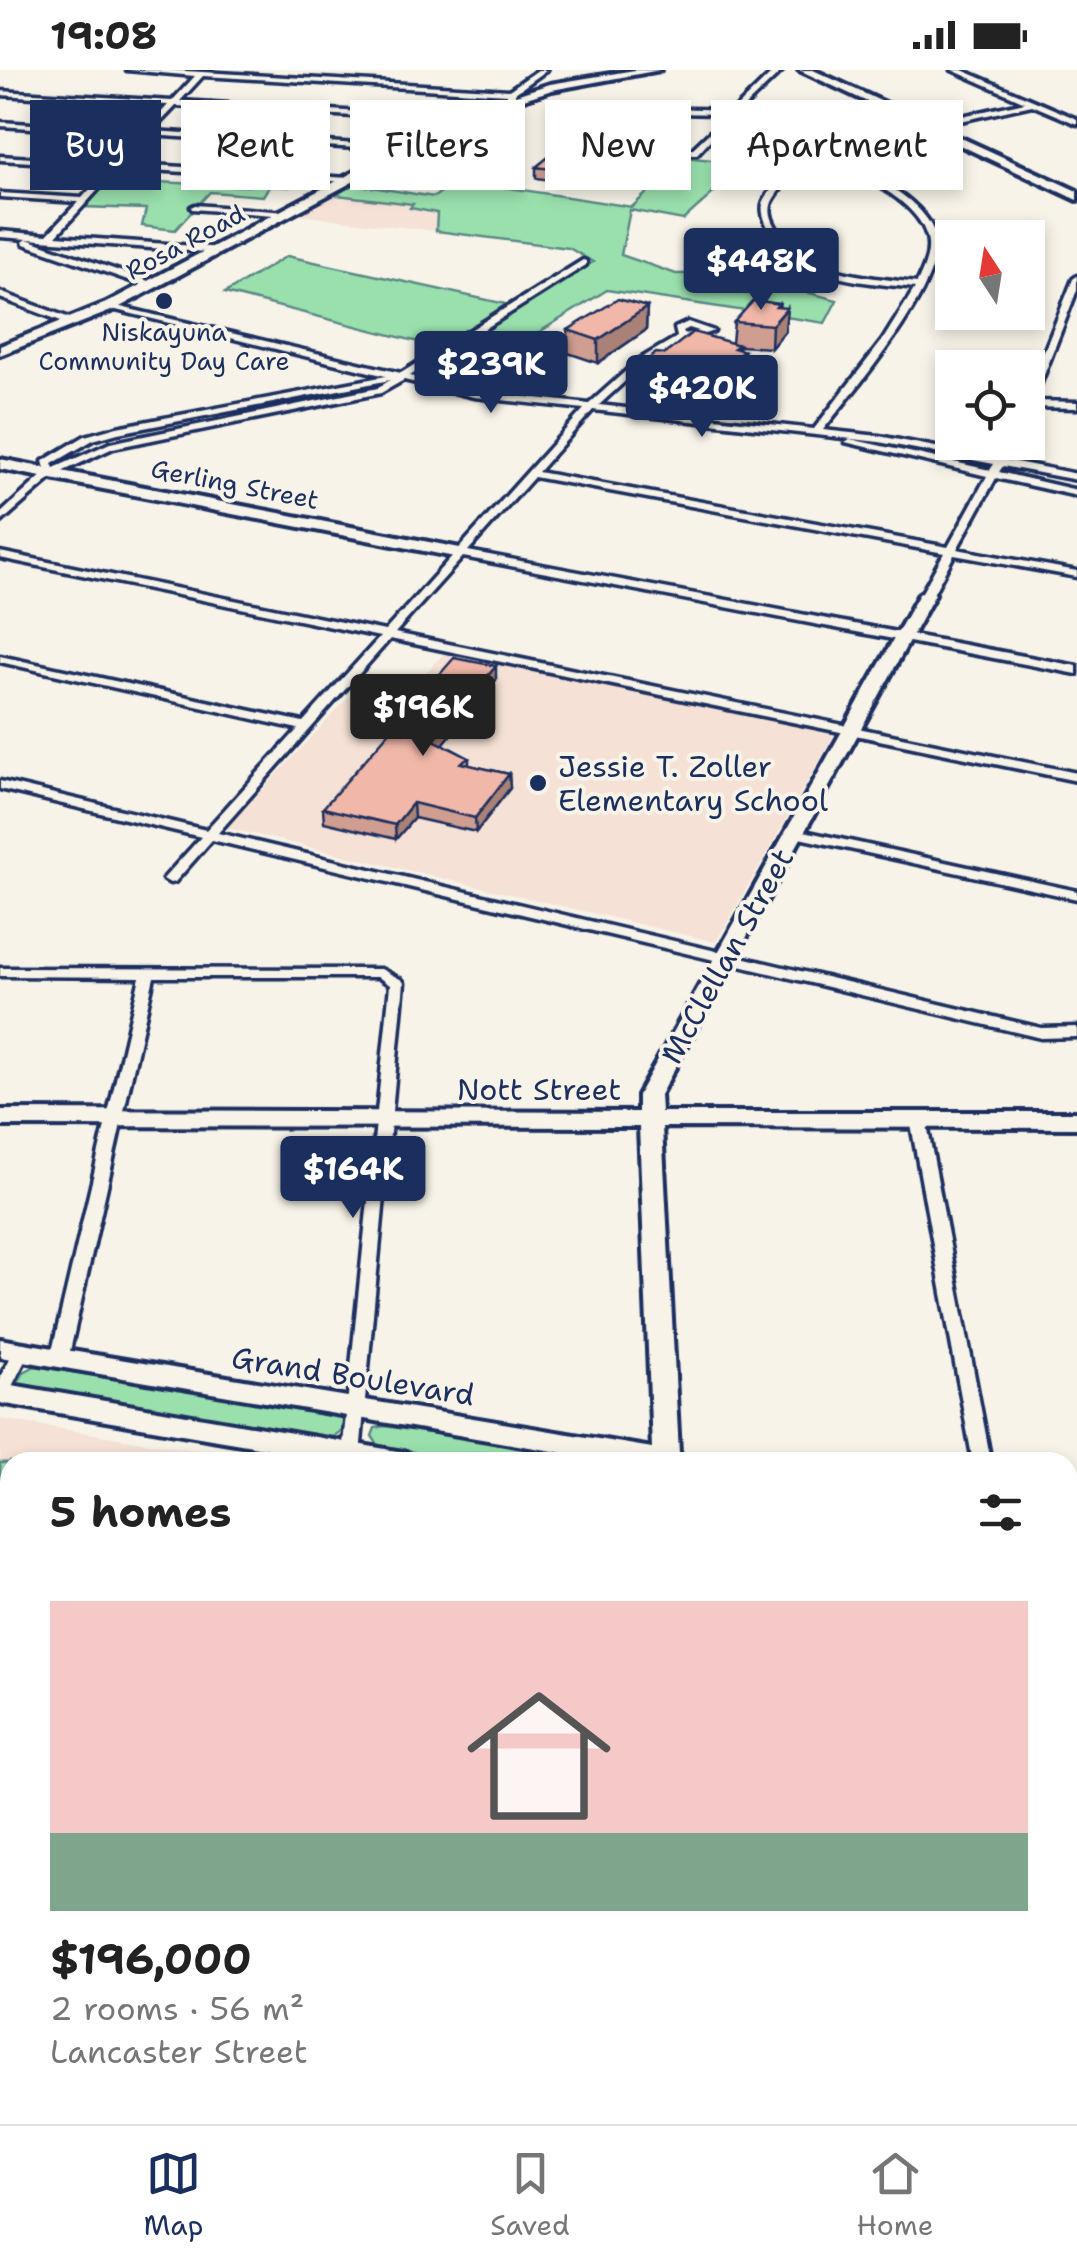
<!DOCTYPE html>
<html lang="en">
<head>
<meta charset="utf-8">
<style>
  :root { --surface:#fff; --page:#f6f6f6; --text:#222; --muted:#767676; --line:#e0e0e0; --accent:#1b2f5e }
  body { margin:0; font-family:"Shantell Sans",sans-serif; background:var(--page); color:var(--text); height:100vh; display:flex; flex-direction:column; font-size:38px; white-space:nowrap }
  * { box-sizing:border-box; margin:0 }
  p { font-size:32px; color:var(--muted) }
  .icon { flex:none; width:55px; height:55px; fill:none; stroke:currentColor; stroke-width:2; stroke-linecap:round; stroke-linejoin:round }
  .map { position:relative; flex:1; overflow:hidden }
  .sheet { position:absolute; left:0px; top:1382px; width:1078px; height:672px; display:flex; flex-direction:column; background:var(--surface); border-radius:30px 30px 0 0; box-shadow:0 5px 15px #0003 }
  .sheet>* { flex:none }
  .hud { position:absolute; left:30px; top:30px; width:1018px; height:90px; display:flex; gap:20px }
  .needle { width:65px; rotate:348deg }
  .buttons { position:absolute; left:935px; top:150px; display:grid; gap:20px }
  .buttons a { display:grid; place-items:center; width:110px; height:110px; border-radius:0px; background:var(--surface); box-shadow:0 5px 15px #0003; font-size:50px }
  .price { position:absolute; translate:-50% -85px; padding:0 22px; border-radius:10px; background:var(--accent); color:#fff; font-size:32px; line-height:65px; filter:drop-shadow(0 2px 5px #0008) }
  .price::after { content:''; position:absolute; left:50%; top:60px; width:30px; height:22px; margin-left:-15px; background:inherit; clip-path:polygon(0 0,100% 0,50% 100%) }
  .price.selected { background:#222; color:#fff }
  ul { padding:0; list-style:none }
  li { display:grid; align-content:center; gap:20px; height:530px; padding:0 50px }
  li+li { border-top:2px solid var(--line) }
  li span { display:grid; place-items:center; height:310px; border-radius:0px; color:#555 }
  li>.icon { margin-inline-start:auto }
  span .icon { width:180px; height:180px; fill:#fffc; stroke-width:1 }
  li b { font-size:42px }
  h2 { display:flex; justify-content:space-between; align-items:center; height:120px; padding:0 50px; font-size:42px }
  .tag { padding:0 35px; border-radius:0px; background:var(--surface); box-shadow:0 5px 15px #0003; font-size:35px; line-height:90px }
  .tag.selected { background:var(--accent); color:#fff }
  .status { display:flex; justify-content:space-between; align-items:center; height:70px; padding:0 50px; background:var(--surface); direction:ltr }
  .status svg { height:28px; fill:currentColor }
  .menu { display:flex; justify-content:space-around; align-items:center; height:140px; border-top:2px solid var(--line); background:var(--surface); font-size:28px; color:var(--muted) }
  .menu a { display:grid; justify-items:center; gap:5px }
  .menu .selected { color:var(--accent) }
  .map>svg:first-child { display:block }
  .built { fill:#f5e1d5 }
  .green { fill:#9ae0ad; stroke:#5a8886; stroke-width:2.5 }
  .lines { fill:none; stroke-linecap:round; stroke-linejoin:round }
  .street-casing { stroke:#1b2f5e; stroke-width:7 }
  .secondary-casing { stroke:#1b2f5e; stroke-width:8 }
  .street { fill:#f7f3e8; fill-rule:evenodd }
  .secondary { fill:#f7f3e8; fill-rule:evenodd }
  .wall { fill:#cf9e91; stroke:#1b2f5e; stroke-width:2.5 }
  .shaded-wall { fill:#a98176; stroke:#1b2f5e; stroke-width:2.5 }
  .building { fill:#f1b8a9; stroke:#1b2f5e; stroke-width:2.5 }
  .poi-dot { fill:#1b2f5e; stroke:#f7f3e8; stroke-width:4 }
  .labels { text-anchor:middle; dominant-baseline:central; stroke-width:8; stroke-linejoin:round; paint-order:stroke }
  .far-street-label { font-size:25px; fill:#1b2f5e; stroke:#f7f3e8 }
  .far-poi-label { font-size:25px; fill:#1b2f5e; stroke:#f7f3e8 }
  .poi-label { font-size:30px; fill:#1b2f5e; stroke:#f7f3e8; text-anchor:start }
  .street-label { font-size:30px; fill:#1b2f5e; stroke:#f7f3e8 }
</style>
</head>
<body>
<div class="status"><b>19:08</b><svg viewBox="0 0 49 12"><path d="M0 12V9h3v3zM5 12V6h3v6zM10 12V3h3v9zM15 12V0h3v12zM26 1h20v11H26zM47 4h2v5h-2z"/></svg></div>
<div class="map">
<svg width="1077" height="2054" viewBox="0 0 1077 2054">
  <rect width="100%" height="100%" fill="#f7f3e8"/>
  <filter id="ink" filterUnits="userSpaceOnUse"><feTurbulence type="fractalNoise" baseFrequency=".01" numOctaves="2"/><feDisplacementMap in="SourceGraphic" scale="20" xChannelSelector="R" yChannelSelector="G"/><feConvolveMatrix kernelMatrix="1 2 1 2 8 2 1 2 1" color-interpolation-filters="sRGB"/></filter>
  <g filter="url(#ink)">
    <!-- built -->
    <g class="built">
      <polygon points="336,125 414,134 437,143 436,161 297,145"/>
      <polygon points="445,583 827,660 833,667 716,872 227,758 360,615 406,622"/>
      <polygon points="0,1349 269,1392 10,1392 10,2045 743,2045 744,2054 0,2054"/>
    </g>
    <!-- green -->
    <g class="green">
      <polygon points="685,87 746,94 683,150 630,140 621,185 676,204 733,203 837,230 825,253 607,220 462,310 425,299 593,192 569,178 436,161 437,143 410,138 413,134 336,125 353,114 434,127 458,110 632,137"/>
      <polygon points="255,107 300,110 289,117 269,116 263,126 210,122 175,160 142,156 146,139 83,137 109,110 248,116"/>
      <polygon points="287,186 506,234 442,278 225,223"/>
      <polygon points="35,1296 345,1346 346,1357 329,1370 17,1314 24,1302"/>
      <polygon points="385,1356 627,1392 462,1392 378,1375 372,1366 375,1358"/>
      <polygon points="86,1389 85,1392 10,1392 10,1492 0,1492 0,1393"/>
      <polygon points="10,1526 10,1738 0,1737 0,1556"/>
    </g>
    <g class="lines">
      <defs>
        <g id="street">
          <polygon points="127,0 168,0 509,20 538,0 547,0 515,23 515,28 511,30 507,28 507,24 203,6 180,31 460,48 464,50 460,52 176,36 152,61 406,77 410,79 406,81 148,65 122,93 348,108 352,110 348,112 118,98 56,166 222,178 223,180 219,183 0,167 0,161 47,165 78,132 0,127 0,123 82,128 110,97 0,90 0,86 114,93 140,65 0,56 0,52 144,61 168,35 0,25 0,21 172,31 195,6"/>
          <path d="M 775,0 L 783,0 L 715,65 L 772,72 L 810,80 L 1025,32 L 952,0 L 962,0 L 1077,49 L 1077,54 L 1032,35 L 818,83 C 855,96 921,124 935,164 C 950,210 852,323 823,360 L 879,366 L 997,389 L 1006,372 L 1016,372 L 1006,390 L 1077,404 L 1077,410 L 1003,396 L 999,402 L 1077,420 L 1077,426 L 996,408 L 957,479 L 1077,501 L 1077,507 L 954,485 L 933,524 L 927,527 L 921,524 L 944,483 L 534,407 L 468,481 L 1077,596 L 1077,604 L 463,487 L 395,563 L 1077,703 L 1077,711 L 390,569 L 218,763 L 1041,958 L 1077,957 L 1077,967 L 1041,968 L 212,770 L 175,812 L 170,813 L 163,809 L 201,767 L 0,719 L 0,711 L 206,760 L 298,659 L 0,592 L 0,586 L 303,652 L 380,567 L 0,488 L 0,482 L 385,561 L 584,339 L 474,327 L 404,310 L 381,323 L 113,378 L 55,405 L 0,453 L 0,444 L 46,402 L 43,391 L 85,366 L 117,357 L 386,306 L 108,238 L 108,234 L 401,303 L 583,190 L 586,191 L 586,195 L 410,306 L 474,321 L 589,334 L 638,290 L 677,267 L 675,258 L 688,252 L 714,261 L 685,270 L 644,294 L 599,335 L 814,359 L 882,271 L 915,218 C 863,212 788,210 766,153 C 763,146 761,138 764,131 C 770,118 795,95 805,83 L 772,76 L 711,69 L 697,84 L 691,84 L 691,80 L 728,45 C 675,41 629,42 581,66 L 574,64 C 621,34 679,37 733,41 ZM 811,85 C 847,98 917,127 927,167 C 931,183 924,198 917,213 C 871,207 798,205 776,157 C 772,150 769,143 771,135 C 776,120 800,98 811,85 ZM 689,258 L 699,261 L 685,264 L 683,261 ZM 390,310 L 378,318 L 110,373 L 54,398 L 52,394 L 93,370 L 118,363 ZM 593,340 L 879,372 L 994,394 L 990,400 L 850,369 L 845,372 L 987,406 L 948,477 L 538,402 Z"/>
          <polygon points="195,135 287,142 291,144 287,146 192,139 191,137"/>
          <polygon points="27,169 154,213 155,215 148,217 24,174 23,172"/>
          <polygon points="1077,206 1077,220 1034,331 1077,332 1077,338 1028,337 1028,322 1073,209"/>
          <polygon points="0,222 75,250 77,252 69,254 0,228"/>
          <polygon points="795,759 1077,821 1077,829 790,766 789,763"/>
          <polygon points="0,898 381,899 402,910 404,913 360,1384 357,1389 351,1391 345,1389 342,1384 390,915 378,907 154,907 68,1290 65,1294 53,1294 50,1290 140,907 0,906"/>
          <polygon points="918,1044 926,1049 991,1392 973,1392 910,1049"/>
          <polygon points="21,1277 27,1279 29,1283 6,1328 0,1330 0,1307 15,1279"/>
          <polygon points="1068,1739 1075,1741 1077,1745 1077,1789 1070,1787 1068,1782"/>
        </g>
        <g id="secondary">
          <polygon points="635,0 660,0 552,20 483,42 116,239 0,285 0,276 106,233 475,38 550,14"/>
          <polygon points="799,0 813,0 1077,121 1077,130"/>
          <polygon points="0,389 460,478 468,483 460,488 0,399"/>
          <polygon points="927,519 935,524 660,1025 661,1042 1077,1042 1077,1058 662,1057 679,1383 688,1392 617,1392 0,1287 0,1269 652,1378 639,1057 0,1056 0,1040 638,1042 638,1025 919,524"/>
          <polygon points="0,1313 403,1382 412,1385 416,1392 346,1392 0,1333"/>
          <polygon points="1068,1442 1077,1444 1077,1466 1068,1464"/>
          <polygon points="1068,1490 1077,1492 1077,1514 1068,1512"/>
          <polygon points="761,2045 795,2045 797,2054 763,2054"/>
        </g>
      </defs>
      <!-- street casing -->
      <use href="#street" class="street-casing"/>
      <!-- secondary casing -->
      <use href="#secondary" class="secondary-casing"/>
      <!-- street -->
      <use href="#street" class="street"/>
      <!-- secondary -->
      <use href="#secondary" class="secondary"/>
    </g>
    <!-- wall -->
    <g class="wall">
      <polygon points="536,97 573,98 558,111 536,108"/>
      <polygon points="779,234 785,261 771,278 739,276 739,279 744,281 743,304 728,314 722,335 649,334 649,326 635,323 636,299 665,284 732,273 734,252"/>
      <polygon points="647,237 646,260 598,293 568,283 568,260"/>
      <polygon points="496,610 443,674 469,688 469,695 509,704 510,718 476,762 414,748 396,769 324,752 323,738"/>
    </g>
    <!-- shaded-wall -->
    <g class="shaded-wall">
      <polygon points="574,87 573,98 558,111 558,100"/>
      <polygon points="779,234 778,249 787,238 785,261 771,278 772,255 776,237"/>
      <polygon points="647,237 646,260 598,293 598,270"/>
      <polygon points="739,275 738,285 744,281 743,304 728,314 722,335 723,311 734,278"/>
      <polygon points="496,596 496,610 435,684 434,670"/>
      <polygon points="509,704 510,718 476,762 475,748"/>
      <polygon points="413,733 414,748 396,769 395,755"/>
      <polygon points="10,1853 10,1877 0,1897 0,1873"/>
      <polygon points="10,1990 10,2014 0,2036 0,2011"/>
      <polygon points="197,2045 205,2045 202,2054 193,2054"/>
      <polygon points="340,2045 346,2045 343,2054 337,2054"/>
    </g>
    <!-- building -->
    <g class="building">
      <polygon points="552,84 574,87 558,100 536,97"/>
      <polygon points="618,229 647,237 598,270 568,260"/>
      <polygon points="754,230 779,234 776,237 787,238 772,255 734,252"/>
      <polygon points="693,262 739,275 734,278 744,281 729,291 723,311 650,310 653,303 636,299 656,283 665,284"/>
      <polygon points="454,588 496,596 434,670 469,688 461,693 509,704 475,748 413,733 395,755 323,738"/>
      <polygon points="0,1849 10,1852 0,1873"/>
      <polygon points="0,1895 10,1898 10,1990 0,2011"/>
      <polygon points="88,2045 197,2045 193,2054 84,2054"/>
      <polygon points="233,2045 340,2045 337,2054 229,2054"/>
      <polygon points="436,2045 473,2045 490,2050 489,2054 433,2054"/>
    </g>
  </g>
  <!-- markers -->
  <g class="poi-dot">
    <circle cx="164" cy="231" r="10"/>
    <circle cx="538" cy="713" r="10"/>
  </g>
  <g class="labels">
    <!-- far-street labels -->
    <g class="far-street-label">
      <text transform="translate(185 172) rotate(-28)">Rosa Road</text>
      <text transform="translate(235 414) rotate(11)">Gerling Street</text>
    </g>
    <!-- far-poi labels -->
    <g class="far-poi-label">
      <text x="164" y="262">Niskayuna<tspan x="164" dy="29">Community Day Care</tspan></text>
    </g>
    <!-- poi labels -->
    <g class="poi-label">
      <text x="558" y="696">Jessie T. Zoller<tspan x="558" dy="34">Elementary School</tspan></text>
    </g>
    <!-- street labels -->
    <g class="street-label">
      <text transform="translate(727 886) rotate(-61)">McClellan Street</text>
      <text x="539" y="1019">Nott Street</text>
      <text transform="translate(353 1306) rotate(9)">Grand Boulevard</text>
    </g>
  </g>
</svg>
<div class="buttons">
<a><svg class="needle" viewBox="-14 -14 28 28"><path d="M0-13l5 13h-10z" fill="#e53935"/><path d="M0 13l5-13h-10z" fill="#767676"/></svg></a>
<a><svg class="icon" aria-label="locate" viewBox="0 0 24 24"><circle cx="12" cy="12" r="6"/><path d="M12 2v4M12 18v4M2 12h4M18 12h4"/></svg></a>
</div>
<b class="price" style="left:761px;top:243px">$448K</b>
<b class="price" style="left:491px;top:346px">$239K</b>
<b class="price" style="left:702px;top:370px">$420K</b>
<b class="price selected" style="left:423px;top:689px">$196K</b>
<b class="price" style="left:353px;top:1151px">$164K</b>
<div class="hud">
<a class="tag selected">Buy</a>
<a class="tag">Rent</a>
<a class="tag">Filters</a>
<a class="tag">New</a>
<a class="tag">Apartment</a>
</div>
<section class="sheet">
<h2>5 homes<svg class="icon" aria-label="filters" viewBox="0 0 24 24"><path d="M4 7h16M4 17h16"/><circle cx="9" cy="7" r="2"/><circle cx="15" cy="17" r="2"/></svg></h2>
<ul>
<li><span style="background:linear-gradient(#f6c9c9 75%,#7fa58c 0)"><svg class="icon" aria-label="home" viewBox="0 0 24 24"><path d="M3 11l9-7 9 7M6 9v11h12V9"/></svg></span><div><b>$196,000</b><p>2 rooms · 56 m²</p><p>Lancaster Street</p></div></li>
</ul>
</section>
</div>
<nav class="menu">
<a class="selected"><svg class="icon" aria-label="map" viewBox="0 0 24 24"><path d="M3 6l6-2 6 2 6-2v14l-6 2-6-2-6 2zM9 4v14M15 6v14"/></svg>Map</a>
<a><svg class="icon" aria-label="saved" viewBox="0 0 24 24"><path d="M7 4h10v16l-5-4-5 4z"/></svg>Saved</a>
<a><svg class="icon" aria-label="home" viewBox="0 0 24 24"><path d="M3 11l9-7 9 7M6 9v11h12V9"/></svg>Home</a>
</nav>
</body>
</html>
